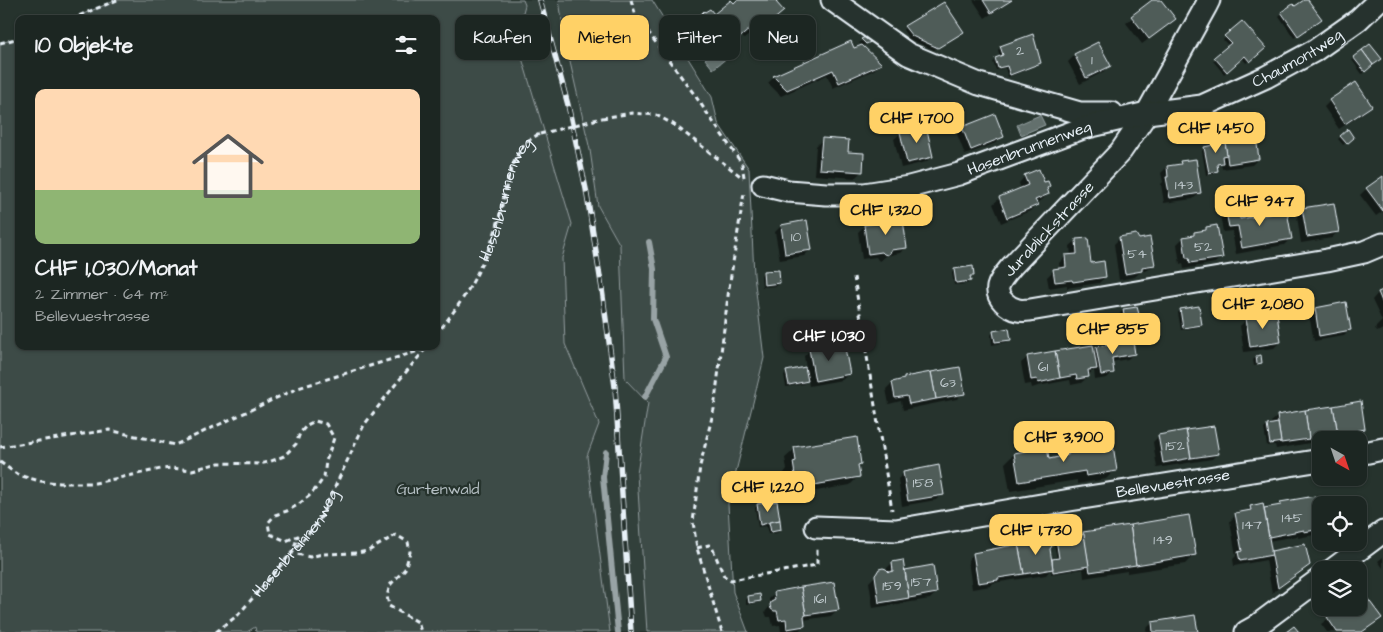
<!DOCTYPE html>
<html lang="de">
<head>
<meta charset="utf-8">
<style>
  :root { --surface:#1c2622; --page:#252e2a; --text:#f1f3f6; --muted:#a0a5a5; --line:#3a4340; --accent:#ffd166 }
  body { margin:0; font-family:"Architects Daughter",sans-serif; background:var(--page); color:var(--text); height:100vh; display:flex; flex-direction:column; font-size:19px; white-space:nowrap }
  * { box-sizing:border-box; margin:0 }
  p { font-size:16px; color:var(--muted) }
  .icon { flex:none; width:28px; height:28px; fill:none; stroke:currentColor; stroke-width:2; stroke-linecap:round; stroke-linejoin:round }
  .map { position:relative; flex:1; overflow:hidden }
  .details { position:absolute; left:15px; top:15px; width:425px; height:335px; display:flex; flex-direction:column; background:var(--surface); border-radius:10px; box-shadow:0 1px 4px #0004,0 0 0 1px var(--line) }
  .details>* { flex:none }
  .hud { position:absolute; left:455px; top:15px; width:475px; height:45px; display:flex; gap:10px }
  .needle { width:32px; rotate:140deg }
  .controls { position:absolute; left:1312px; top:431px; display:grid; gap:10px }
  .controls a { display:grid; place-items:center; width:55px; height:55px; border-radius:10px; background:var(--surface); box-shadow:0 1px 4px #0004,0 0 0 1px var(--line); font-size:25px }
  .price { position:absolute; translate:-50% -42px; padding:0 11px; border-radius:10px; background:var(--accent); color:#111; font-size:16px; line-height:32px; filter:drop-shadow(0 1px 2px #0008) }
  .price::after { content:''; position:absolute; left:50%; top:30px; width:15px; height:11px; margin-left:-8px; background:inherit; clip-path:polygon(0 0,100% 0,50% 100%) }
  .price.on { background:#222; color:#fff }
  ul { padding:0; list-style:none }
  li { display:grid; align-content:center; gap:10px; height:265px; padding:0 20px }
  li+li { border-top:1px solid var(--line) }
  li span { display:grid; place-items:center; height:155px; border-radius:10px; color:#555 }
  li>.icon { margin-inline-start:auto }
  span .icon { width:90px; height:90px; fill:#fffc; stroke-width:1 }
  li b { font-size:21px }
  h2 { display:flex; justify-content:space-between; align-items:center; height:60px; padding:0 20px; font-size:21px }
  .pill { padding:0 18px; border-radius:10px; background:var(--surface); box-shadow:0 1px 4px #0004,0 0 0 1px var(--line); font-size:18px; line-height:45px }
  .pill.on { background:var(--accent); color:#111 }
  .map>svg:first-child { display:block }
  .built { fill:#333f3a }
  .green { fill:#3e4b47; stroke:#939ea0 }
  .water { fill:#636f6d; stroke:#98a3a5 }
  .shadow { fill:#0007 }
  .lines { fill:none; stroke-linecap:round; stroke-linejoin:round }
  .stream { stroke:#98a3a5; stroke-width:6 }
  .building { fill:#505c59; stroke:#e8f1f8 }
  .street-casing { stroke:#e8f1f8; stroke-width:25 }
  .path { stroke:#e8f1f8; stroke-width:3; stroke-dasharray:5 4; stroke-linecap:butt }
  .street { stroke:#26332d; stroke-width:21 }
  .rail-casing { stroke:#e8f1f8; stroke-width:5.5 }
  .rail { stroke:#26332d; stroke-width:4; stroke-dasharray:11; stroke-linecap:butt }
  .path-bridge { stroke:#e8f1f8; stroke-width:3; stroke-dasharray:5 4; stroke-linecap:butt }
  .labels { text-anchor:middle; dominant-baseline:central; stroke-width:4.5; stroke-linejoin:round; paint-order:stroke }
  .number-label { font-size:14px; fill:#c2ccd0 }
  .street-label { font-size:16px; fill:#e8f1f8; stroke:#26332d }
  .park-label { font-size:16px; fill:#b5bfc3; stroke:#26332d }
</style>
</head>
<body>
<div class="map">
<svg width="1383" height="632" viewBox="0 0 1383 632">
  <rect width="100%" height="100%" fill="#26332d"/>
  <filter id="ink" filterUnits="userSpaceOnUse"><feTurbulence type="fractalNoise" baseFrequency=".02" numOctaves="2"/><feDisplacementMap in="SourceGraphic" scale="10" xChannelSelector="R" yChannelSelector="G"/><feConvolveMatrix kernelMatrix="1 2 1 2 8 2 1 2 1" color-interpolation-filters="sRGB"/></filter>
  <g filter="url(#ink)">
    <!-- built -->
    <polygon class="built" points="523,0 559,0 565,40 590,150 598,205 620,245 625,379 648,403 637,474 647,632 610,632 587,456 599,424 565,344 562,258 572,224 516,38 525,5"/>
    <!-- green -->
    <g class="green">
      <polygon points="117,0 523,0 525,5 516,38 572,224 562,258 565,344 599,424 587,456 610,632 256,632 255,627 247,632 0,632 0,43 19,38 19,346 436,346 436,19 71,19"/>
      <polygon points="559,0 652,0 712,97 718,123 749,169 754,275 764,358 728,504 733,592 748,632 647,632 637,474 648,403 625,379 620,245 598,206 590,150 565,40"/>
    </g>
    <!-- water -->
    <g class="water">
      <polygon points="726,36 737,50 713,69 705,59 714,51 712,48"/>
      <polygon points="1040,115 1045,125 1021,135 1017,125"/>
    </g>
    <!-- shadow -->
    <g class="shadow">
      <polygon points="739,0 777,0 775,2 773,20 755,35 753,32 744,39 742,36 726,49 711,30 697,42 687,30 704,13 714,16"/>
      <polygon points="973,0 1012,0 985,18"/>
      <polygon points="1154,0 1160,0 1168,25 1142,44 1126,23"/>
      <polygon points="1307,0 1317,21 1294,38 1279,16 1282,13"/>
      <polygon points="1242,22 1264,48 1246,63 1242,58 1224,74 1213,61 1229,46 1223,40"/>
      <polygon points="905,27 962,32 934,50 909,39 903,30"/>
      <polygon points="1032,35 1040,62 1037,65 1008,77 1005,68 996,70 993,62 1000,57 998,50 1000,48"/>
      <polygon points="867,38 871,41 863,46 859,43"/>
      <polygon points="850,43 854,50 880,64 874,70 833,88 827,75 781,96 768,83 774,77"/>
      <polygon points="1098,44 1109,66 1103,72 1080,84 1068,62 1074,56"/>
      <polygon points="1354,57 1377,62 1362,74 1352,60"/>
      <polygon points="1330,101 1371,106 1365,112 1339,129 1324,107"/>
      <polygon points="963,128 1002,136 996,143 965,155 957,134"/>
      <polygon points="1348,131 1350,140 1343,145 1338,139"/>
      <polygon points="1254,132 1258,159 1252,165 1222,169 1221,163 1216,166 1217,171 1214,174 1206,175 1202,151 1205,148 1211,147 1210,142 1212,139"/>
      <polygon points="901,133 932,156 926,162 901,168 894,139"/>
      <polygon points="822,140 847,153 861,172 855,178 814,175 816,146"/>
      <polygon points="1181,162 1200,193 1193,199 1164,203 1161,184 1163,182 1161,173 1167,167 1177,166"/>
      <polygon points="1025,176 1049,186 1046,189 1048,194 1042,200 1035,203 1036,205 1030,211 1001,223 993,204 1000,198 1021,189 1019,183"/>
      <polygon points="1383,177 1383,211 1376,216 1360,195 1366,189"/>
      <polygon points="1226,209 1239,221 1290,239 1284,245 1236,254 1232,231 1223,232 1220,215"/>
      <polygon points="1303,210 1338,231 1332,238 1301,243 1297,216"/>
      <polygon points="891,217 906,219 902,223 906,247 900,253 886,256 880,261 878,260 876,257 862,259 858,232 864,226 886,223"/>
      <polygon points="781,226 810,250 804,256 780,260 775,232"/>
      <polygon points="1206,228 1221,257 1215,263 1184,269 1183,263 1180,264 1177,244 1183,238 1191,237 1195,234 1202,232"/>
      <polygon points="1120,238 1154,264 1148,270 1140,272 1135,277 1119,280 1114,244"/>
      <polygon points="1077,240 1090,265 1105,277 1099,283 1067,288 1067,285 1049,288 1047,277 1054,270 1060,270 1059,263 1065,257 1071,256 1070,246"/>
      <polygon points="955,270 972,275 967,284 954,285 952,273"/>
      <polygon points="763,273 779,283 776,286 762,287 761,275"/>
      <polygon points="1383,291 1383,329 1377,332 1375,328 1382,321 1372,300 1378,293"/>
      <polygon points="1136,308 1137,314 1134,316 1121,318 1120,313 1123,310"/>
      <polygon points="1315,309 1350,330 1344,336 1314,341 1309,315"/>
      <polygon points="1180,310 1201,325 1198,327 1181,330 1178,313"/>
      <polygon points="1276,315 1280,342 1274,348 1244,352 1240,326 1246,320"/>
      <polygon points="994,332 1009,339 1007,342 992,345 991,335"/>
      <polygon points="1097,348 1134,353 1128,359 1111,362 1113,372 1107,378 1095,380 1094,370 1089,374 1087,375 1088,377 1081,383 1071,385 1070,380 1038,386 1032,388 1031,384 1025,385 1021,363 1028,357 1093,352"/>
      <polygon points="810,350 849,374 842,380 809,386 808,380 803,384 786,387 784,375 787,372 806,369 804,356"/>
      <polygon points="1256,357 1261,362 1258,365 1254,366 1253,360"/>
      <polygon points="905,378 963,393 957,399 903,410 901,401 889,404 886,389 892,383 901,381"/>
      <polygon points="1278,416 1364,429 1358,435 1321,440 1321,441 1276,449 1275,445 1267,446 1264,429 1267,426 1272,426 1271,422"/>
      <polygon points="1159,436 1218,453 1212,459 1157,468 1153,442"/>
      <polygon points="795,449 860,463 857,466 859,476 850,485 788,496 784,473 787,469 785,458"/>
      <polygon points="1014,454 1048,460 1065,457 1068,454 1115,470 1106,479 1077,484 1077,480 1010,491 1005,463"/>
      <polygon points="904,473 942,494 936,500 902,506 898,479"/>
      <polygon points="1281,503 1320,529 1314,535 1298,538 1298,536 1268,541 1270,552 1308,565 1302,571 1272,593 1266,560 1234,566 1233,559 1236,556 1230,521 1236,515 1245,513 1251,507 1263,510 1277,507"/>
      <polygon points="758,505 780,530 777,533 768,534 766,526 758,527 755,508"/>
      <polygon points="1084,534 1194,555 1185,564 1127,573 1127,571 1084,578 1083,569 1051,574 1051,569 1046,575 993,583 991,586 972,589 968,560 974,554 1049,549 1051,562 1057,559 1054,543 1057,540 1082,536"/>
      <polygon points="1383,557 1383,568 1378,561"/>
      <polygon points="892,563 904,571 932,567 936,593 930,599 873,608 869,582 880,571 887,571 886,569"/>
      <polygon points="775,593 837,610 831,616 803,620 804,625 798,632 781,632 780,625 773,626 771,617 767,617 765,612 770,606 769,599"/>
      <polygon points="1362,593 1380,618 1363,632 1327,632 1321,624 1342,608 1359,608 1359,595"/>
      <polygon points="749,597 760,601 757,603 746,605 746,600"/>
      <polygon points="1152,623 1197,632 1147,632 1146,629"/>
    </g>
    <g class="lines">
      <!-- stream -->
      <g class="stream">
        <polyline points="645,397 666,357 653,319 654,269 649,242"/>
        <polyline points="606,452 603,477 618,632"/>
      </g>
    </g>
    <!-- building -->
    <g class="building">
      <polygon points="731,0 734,3 737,0 778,0 776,2 784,11 765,27 763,24 754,31 751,28 736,41 721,22 706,34 695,20 704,11 705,12 710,9 714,14"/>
      <polygon points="983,0 1012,0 991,13"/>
      <polygon points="1152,0 1161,0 1176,19 1149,39 1131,16"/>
      <polygon points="1304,0 1308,0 1322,19 1298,36 1281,12 1293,4 1295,6"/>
      <polygon points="944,2 964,32 938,48 912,36 904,26"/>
      <polygon points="1242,21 1266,48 1250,62 1245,56 1227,72 1214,57 1231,43 1224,36"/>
      <polygon points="1033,34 1041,63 1010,75 1007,66 998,68 995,58 1003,55 1000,46"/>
      <polygon points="868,36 873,41 866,44 861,39"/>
      <polygon points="851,41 854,48 862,45 882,64 839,83 833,70 787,90 773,76"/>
      <polygon points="1098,42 1111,66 1086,78 1074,54"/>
      <polygon points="1370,44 1382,59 1373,65 1362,50"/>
      <polygon points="1362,50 1373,65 1365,72 1353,57"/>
      <polygon points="1356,82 1372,106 1345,124 1329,100"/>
      <polygon points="995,114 1004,137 971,150 962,127"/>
      <polygon points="926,125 933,157 907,163 900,132"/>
      <polygon points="1348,129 1354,138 1347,144 1340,136"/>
      <polygon points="1255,130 1259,159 1228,164 1224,135"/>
      <polygon points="1224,136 1227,155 1222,156 1223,163 1217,164 1218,171 1209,173 1204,147 1213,145 1212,138"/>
      <polygon points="822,138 849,140 848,152 864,153 863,172 819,169"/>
      <polygon points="1196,159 1201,193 1170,198 1166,177 1168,177 1167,166 1181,164 1180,161"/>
      <polygon points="1039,169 1044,182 1048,181 1050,186 1047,188 1049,194 1035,200 1038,205 1007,218 999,197 1028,185 1024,175"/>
      <polygon points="1383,176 1383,211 1366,188"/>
      <polygon points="1334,203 1339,232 1307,237 1302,208"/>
      <polygon points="1238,205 1240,219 1287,211 1292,239 1242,248 1238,226 1229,227 1225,207"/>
      <polygon points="907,214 907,219 903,220 907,248 891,250 890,253 887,255 884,254 882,252 868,254 864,225 891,221 891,216"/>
      <polygon points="807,220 812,250 785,254 781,225"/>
      <polygon points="1217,225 1223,258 1190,263 1189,258 1186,258 1183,237 1194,235 1194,232 1206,230 1206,227"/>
      <polygon points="1136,234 1139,239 1150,237 1155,265 1142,267 1142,271 1125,274 1119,237"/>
      <polygon points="1088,238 1091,263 1104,261 1106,277 1073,282 1072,280 1055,282 1053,269 1066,267 1065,255 1077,254 1076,239"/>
      <polygon points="973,266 974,276 970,276 971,281 956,283 954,269"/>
      <polygon points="779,270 780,283 764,285 763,271"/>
      <polygon points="1383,290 1383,304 1378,292"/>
      <polygon points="1346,302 1351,330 1319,336 1315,308"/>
      <polygon points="1199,306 1202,325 1183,328 1180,309"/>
      <polygon points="1137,307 1139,314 1124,316 1123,309"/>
      <polygon points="1277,314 1281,342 1250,347 1246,318"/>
      <polygon points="1009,328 1011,340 995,342 993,331"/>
      <polygon points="1133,341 1135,354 1112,358 1114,373 1101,375 1096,347"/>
      <polygon points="844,343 850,374 815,381 809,349"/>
      <polygon points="1093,345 1097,369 1088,370 1089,377 1077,379 1076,375 1060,378 1055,351"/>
      <polygon points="1055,351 1060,378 1038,383 1037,379 1031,380 1027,356"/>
      <polygon points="1261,355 1262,363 1257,364 1256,356"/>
      <polygon points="805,367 808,381 789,385 786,371"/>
      <polygon points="960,367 965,394 936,399 931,372"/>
      <polygon points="931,372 936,399 909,404 907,396 895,398 892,382 904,379 904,377"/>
      <polygon points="1361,401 1365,429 1338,434 1333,406"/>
      <polygon points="1333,406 1338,434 1309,439 1305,410"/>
      <polygon points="1305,410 1309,439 1281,443 1277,415"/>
      <polygon points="1278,423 1281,442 1270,444 1267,425"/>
      <polygon points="1214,426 1219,454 1191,458 1186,430"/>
      <polygon points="1186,430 1191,458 1163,463 1158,435"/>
      <polygon points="857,437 861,464 858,465 860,477 797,488 793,462 796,461 794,447"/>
      <polygon points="1113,445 1117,471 1086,476 1085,471 1019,482 1014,453 1047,447 1049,459 1068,455 1068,453"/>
      <polygon points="939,465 944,495 908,501 903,472"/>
      <polygon points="1315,496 1321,529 1304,532 1304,530 1269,537 1264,508 1281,505 1280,502"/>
      <polygon points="777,501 780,520 760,525 757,504"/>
      <polygon points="1263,503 1272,555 1240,561 1238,552 1242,551 1235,513 1251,510 1250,506"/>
      <polygon points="1189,515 1196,555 1136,565 1130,525"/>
      <polygon points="780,520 781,530 771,532 769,522"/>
      <polygon points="1130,525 1136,565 1090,572 1083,532"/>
      <polygon points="1084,534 1089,566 1053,572 1052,559 1059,558 1056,539"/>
      <polygon points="1047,537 1051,540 1052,546 1050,549 1053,569 1024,574 1018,544 1038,541 1041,538"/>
      <polygon points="1018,544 1024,574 998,578 998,580 978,583 973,553"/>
      <polygon points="1305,544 1310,565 1278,588 1271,551"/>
      <polygon points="903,560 909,598 879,603 875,575 876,574 879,569 883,568 886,569 889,572 893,571 892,562"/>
      <polygon points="933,565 937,593 909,598 905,570"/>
      <polygon points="834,582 839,610 806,615 801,587"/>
      <polygon points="801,587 806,615 804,616 805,626 787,629 786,619 779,620 777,611 774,611 771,609 770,605 771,602 775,600 774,592"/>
      <polygon points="1362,591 1382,618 1362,632 1337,632 1327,617 1340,608 1359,608 1359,594"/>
      <polygon points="760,594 761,601 749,603 748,596"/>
      <polygon points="1195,615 1198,632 1153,632 1152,622"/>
      <polygon points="1294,626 1299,632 1286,632"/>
    </g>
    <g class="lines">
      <defs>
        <g id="street">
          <polyline points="832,0 908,54 979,84 1080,113 1112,113"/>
          <path d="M 1209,0 L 1206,6 L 1147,113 L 1121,151 L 1012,266 C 1007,272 1000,279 998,287 C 996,298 1008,308 1018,310 C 1022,311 1026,310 1030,310 L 1327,260 L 1364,252 L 1383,244"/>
          <path id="s3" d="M 763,185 L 788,191 L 826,194 L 864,194 L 909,187 L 959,174 L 1083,128 L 1147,113 L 1202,106 L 1266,77 L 1314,51 L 1358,20 L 1379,0"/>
          <polyline points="1359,454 1383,449"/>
          <path id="s4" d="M 816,527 L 896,530 L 1070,500 L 1321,460"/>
          <polyline points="1332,570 1383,532"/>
          <polyline points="1246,632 1255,627 1321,578"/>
        </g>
      </defs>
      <!-- street casing -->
      <use href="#street" class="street-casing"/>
      <!-- path -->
      <g class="path">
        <polyline points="631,0 636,16 694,94 742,164 744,177"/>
        <polyline points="71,19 117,0"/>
        <polyline points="0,43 19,38"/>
        <polyline points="602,118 632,113 656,115 673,124 743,178"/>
        <polyline points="854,277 892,510"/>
        <path id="s1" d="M 436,335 C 453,313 469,292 480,267 C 486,256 491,244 495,232 C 506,202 506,147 540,134"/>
        <polyline points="0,447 109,430 175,445 298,388 425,349"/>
        <polyline points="0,462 18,475 40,481 60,483 95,483 161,469 172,468 192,470 219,463 259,464 269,462 284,456 296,444 300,433 307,425 315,421 326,424 334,438 326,461 324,477 318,486 309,496 299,504 287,511 275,515 268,523 270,534 286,541 298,536 292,553 310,557 322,554 357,553 368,551 396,535 408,542 410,552 405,569 390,585 387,596 389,606 418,622 421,632"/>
        <polyline points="697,548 709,545 712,547 724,576 731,580 817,565 817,548"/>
        <path id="s2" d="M 216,632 L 238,615 L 319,521 L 364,425 L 395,385 L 428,346"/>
        <polyline points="722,632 697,548 693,522 700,466 714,409 729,288 744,193"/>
      </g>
      <!-- street -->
      <use href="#street" class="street"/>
      <defs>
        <polyline id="rail" points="540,0 568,105 586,189 602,289 615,387 631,632"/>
      </defs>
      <!-- rail casing -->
      <use href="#rail" class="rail-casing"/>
      <!-- rail -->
      <use href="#rail" class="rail"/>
      <!-- path-bridge -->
      <polyline class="path-bridge" points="540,134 602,118"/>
    </g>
  </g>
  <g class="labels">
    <!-- number labels -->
    <g class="number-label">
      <text x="1020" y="51">2</text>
      <text x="1092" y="60">1</text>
      <text x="1184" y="185">143</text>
      <text x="796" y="237">10</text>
      <text x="1203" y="247">52</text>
      <text x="1137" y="254">54</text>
      <text x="1043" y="367">61</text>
      <text x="948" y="383">63</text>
      <text x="1175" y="446">152</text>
      <text x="923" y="483">158</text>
      <text x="1292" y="518">145</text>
      <text x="1252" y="525">147</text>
      <text x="1163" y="540">149</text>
      <text x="921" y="582">157</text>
      <text x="892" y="586">159</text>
      <text x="820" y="599">161</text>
    </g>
    <!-- street labels -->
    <g class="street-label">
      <text stroke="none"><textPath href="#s3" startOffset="559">Chaumontweg</textPath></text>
      <text stroke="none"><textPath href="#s3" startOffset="274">Hasenbrunnenweg</textPath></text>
      <text stroke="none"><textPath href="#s1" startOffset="154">Hasenbrunnenweg</textPath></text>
      <text transform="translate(1049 229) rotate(-47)">Jurablickstrasse</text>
      <text stroke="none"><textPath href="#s4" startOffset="361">Bellevuestrasse</textPath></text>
      <text stroke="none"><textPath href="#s2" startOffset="120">Hasenbrunnenweg</textPath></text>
    </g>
    <!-- park labels -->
    <g class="park-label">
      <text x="438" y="489">Gurtenwald</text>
    </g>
  </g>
</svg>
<div class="controls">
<a><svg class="needle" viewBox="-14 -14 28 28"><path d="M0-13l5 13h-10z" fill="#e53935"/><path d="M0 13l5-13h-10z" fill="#a0a5a5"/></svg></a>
<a><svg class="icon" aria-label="locate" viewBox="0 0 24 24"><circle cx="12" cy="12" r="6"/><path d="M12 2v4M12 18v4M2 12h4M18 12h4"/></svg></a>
<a><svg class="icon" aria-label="layers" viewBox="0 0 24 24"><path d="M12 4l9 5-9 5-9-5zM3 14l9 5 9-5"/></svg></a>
</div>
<b class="price" style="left:917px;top:144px">CHF 1,700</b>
<b class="price" style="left:1216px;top:154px">CHF 1,450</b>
<b class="price" style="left:1260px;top:227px">CHF 947</b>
<b class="price" style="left:886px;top:236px">CHF 1,320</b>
<b class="price" style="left:1263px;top:330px">CHF 2,080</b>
<b class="price" style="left:1113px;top:355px">CHF 855</b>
<b class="price on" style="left:829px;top:362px">CHF 1,030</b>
<b class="price" style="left:1064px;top:463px">CHF 3,900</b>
<b class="price" style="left:768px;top:513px">CHF 1,220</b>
<b class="price" style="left:1036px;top:556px">CHF 1,730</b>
<div class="hud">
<a class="pill">Kaufen</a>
<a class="pill on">Mieten</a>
<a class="pill">Filter</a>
<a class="pill">Neu</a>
</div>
<section class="details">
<h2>10 Objekte<svg class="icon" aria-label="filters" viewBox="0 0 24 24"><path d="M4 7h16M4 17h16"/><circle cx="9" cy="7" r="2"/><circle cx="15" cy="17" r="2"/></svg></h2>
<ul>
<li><span style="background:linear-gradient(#ffd9b3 65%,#8fb573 0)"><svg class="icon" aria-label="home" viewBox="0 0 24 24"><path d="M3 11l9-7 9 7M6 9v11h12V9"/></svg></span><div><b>CHF 1,030/Monat</b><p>2 Zimmer · 64 m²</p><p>Bellevuestrasse</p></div></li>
</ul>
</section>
</div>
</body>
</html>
